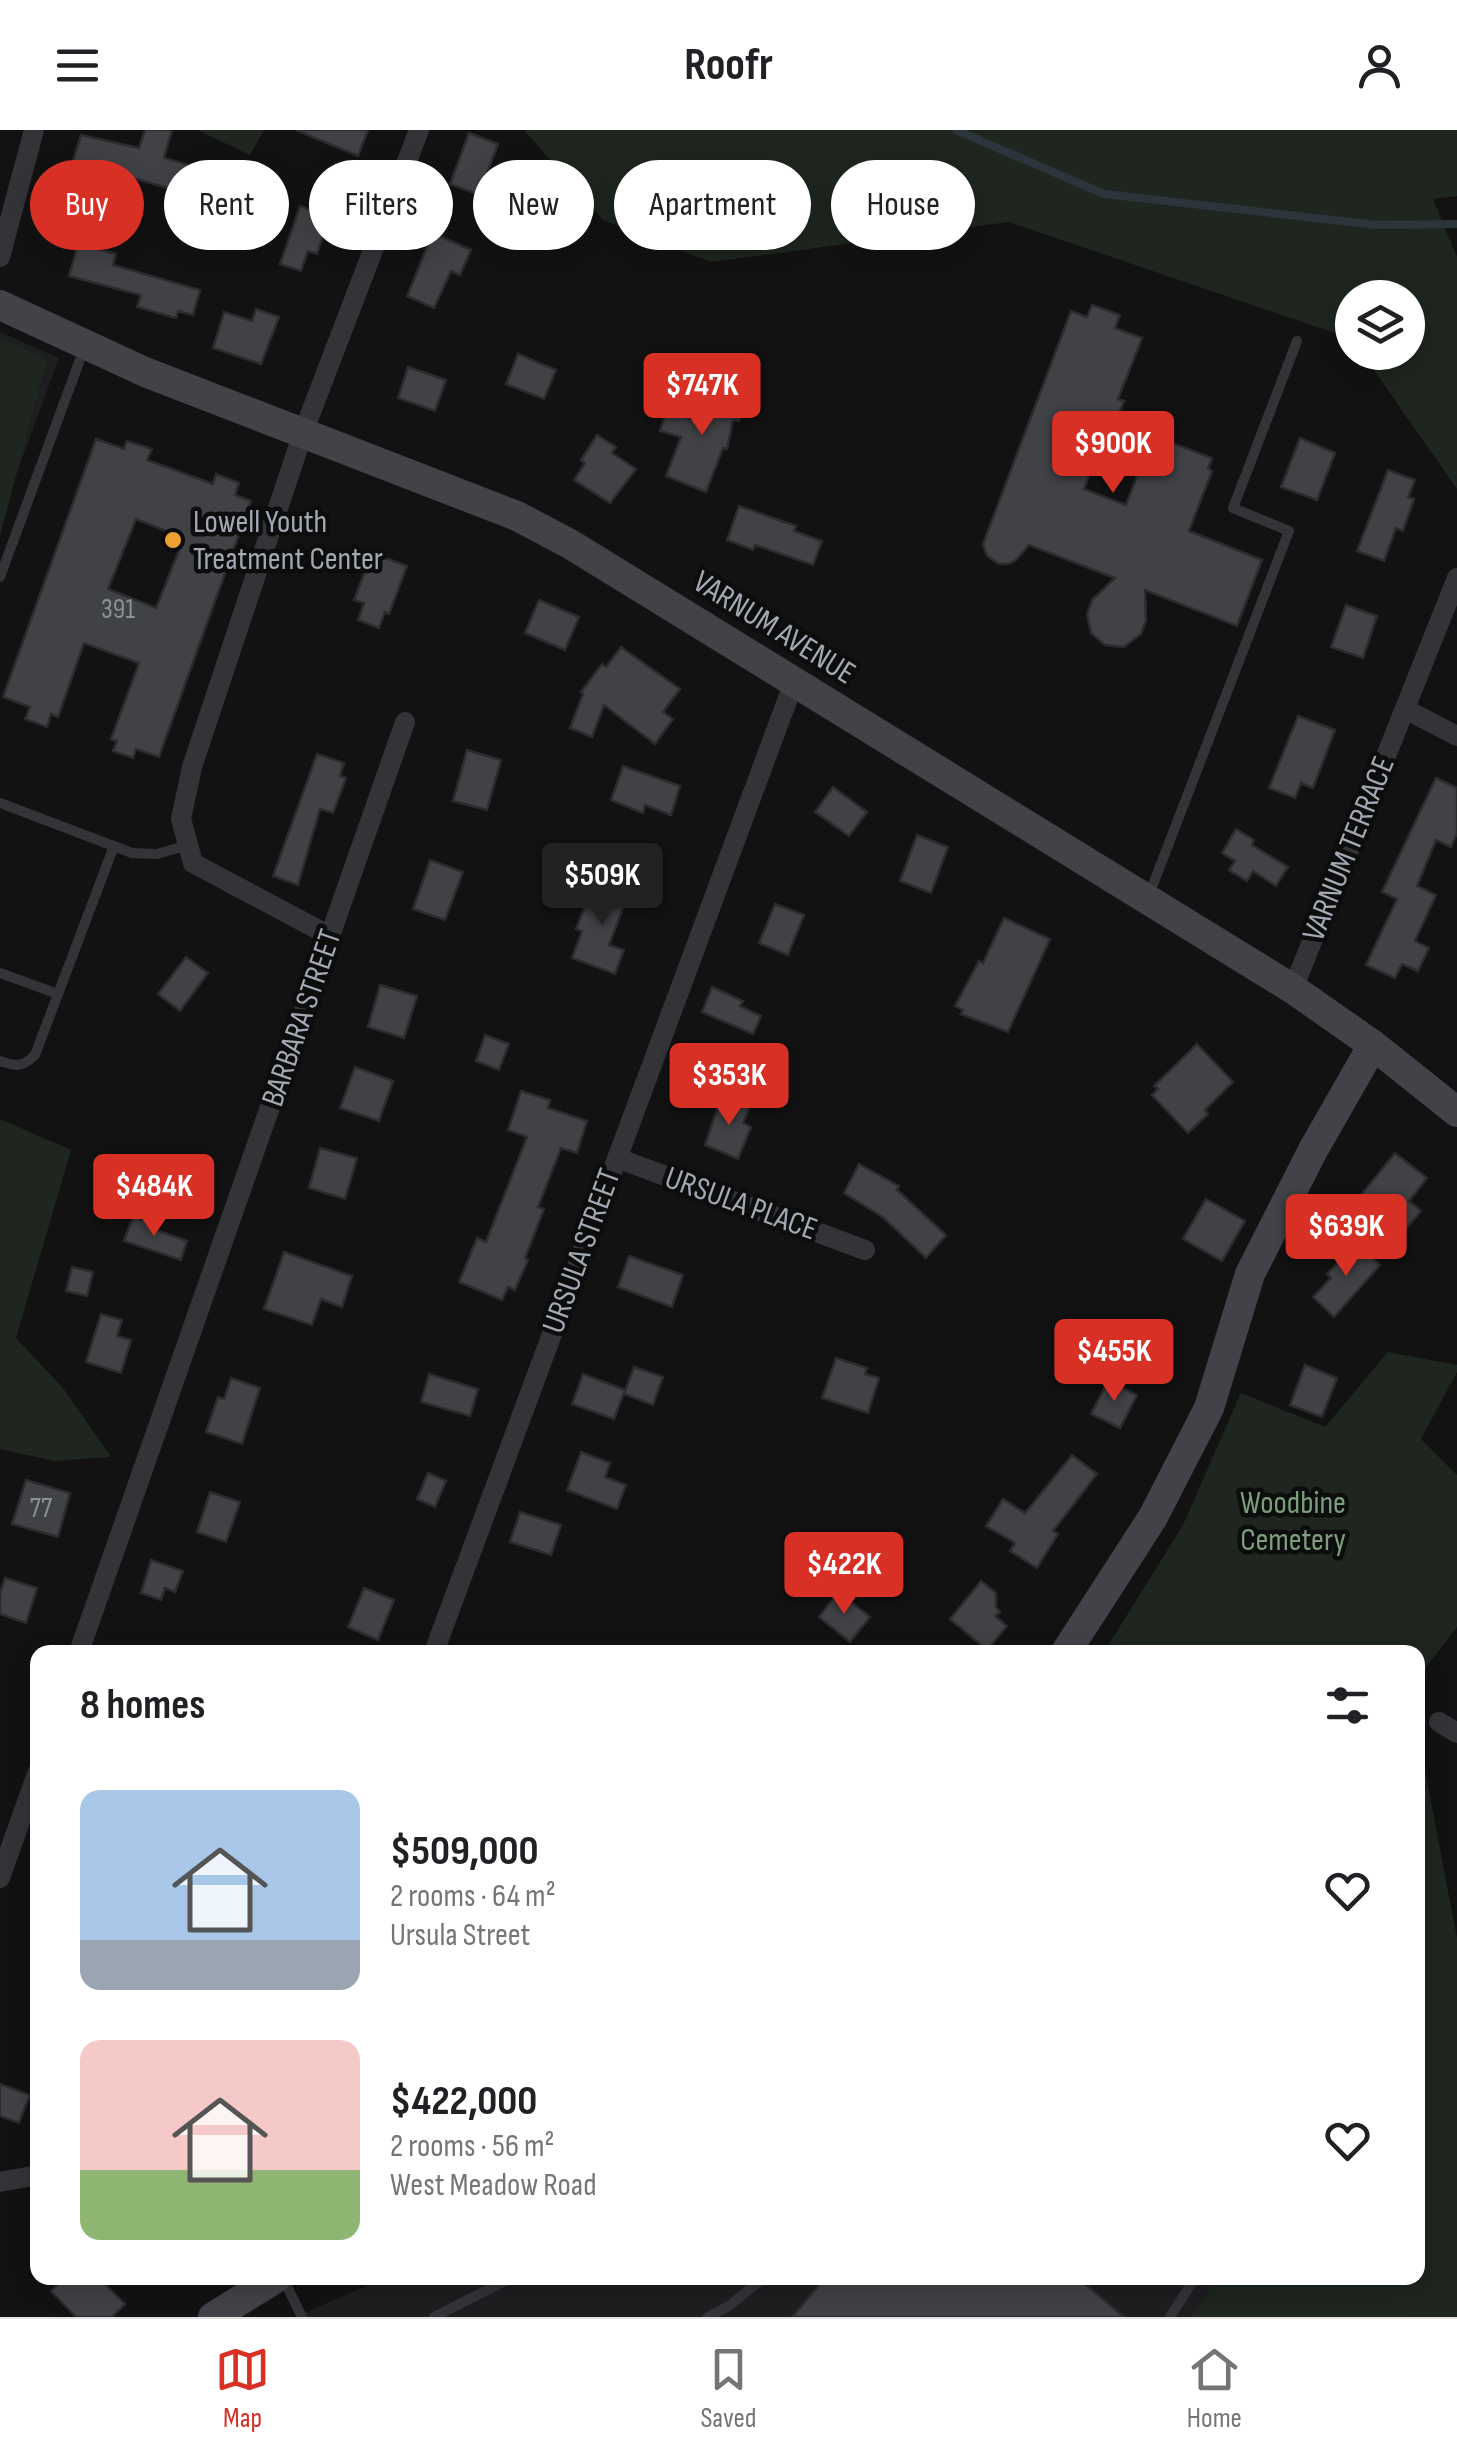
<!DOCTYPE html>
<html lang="en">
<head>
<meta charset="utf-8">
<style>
  :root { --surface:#fff; --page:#f6f6f6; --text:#202124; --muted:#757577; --line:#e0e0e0; --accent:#d93025 }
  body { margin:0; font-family:"Sofia Sans Condensed",sans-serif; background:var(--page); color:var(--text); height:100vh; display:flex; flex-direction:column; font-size:38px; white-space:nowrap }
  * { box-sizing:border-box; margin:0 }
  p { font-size:32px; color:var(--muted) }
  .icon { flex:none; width:55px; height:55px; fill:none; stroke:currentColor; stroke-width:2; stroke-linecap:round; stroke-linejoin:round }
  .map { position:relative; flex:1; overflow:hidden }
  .side { position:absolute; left:30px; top:1515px; width:1395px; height:640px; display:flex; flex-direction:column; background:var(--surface); border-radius:20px; box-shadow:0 5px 25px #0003 }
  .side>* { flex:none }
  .hud { position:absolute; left:30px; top:30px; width:1398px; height:90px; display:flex; gap:20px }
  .controls { position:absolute; left:1335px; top:150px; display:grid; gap:20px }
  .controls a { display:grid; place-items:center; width:90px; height:90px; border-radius:50%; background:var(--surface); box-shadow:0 5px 25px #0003; font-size:50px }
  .price { position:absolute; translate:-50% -85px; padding:0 22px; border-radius:10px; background:var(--accent); color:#fff; font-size:32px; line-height:65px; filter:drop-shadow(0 2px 5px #0008) }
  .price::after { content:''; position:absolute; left:50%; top:60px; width:30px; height:22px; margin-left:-15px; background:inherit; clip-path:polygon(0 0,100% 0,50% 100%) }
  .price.active { background:#222; color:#fff }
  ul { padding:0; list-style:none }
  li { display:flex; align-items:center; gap:30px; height:250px; padding:0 50px }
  li span { display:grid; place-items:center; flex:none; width:280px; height:200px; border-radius:20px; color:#555 }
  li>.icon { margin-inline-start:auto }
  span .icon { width:120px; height:120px; fill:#fffc; stroke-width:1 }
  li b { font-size:42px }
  h2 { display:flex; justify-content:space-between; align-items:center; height:120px; padding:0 50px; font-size:42px }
  .pill { padding:0 35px; border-radius:45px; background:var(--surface); box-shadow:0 5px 25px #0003; font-size:35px; line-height:90px }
  .pill.active { background:var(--accent); color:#fff }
  header { display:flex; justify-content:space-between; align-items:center; height:130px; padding:0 50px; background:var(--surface); font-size:45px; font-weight:700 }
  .tabs { display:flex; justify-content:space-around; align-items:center; height:140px; border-top:2px solid var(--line); background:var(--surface); font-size:28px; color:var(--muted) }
  .tabs a { display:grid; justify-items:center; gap:5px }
  .tabs .active { color:var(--accent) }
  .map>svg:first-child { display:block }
  .built { fill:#1e1e20 }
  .green { fill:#1e261f }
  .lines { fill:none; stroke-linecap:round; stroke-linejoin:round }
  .stream { stroke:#2c353b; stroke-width:8 }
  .building { fill:#414246; stroke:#2c2c2f; stroke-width:2.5; fill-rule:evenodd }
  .lane { stroke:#333438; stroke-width:10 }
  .street { stroke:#333438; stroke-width:20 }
  .secondary { stroke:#414348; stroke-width:30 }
  .poi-dot { fill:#eba232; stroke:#0d0d0e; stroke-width:4 }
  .labels { text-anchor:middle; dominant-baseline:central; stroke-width:9; stroke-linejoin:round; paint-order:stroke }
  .number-label { font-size:28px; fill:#8a8f98 }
  .poi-label { font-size:32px; fill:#a3a9b3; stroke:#0d0d0e; text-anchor:start }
  .street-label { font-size:32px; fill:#a3a9b3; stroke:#0d0d0e }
  .park-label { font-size:32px; fill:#7b9e7b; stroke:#0d0d0e }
</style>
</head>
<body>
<header><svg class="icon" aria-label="menu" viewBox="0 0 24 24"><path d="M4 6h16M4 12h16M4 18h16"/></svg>Roofr<svg class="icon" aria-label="person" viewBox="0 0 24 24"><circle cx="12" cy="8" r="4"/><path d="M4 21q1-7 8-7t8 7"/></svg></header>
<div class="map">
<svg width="1457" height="2187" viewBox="0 0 1457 2187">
  <rect width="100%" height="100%" fill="#121213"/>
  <!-- built -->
  <g class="built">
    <polygon points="0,202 59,228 0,389"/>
    <polygon points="384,2148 1228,2148 1219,2187 295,2187"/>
  </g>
  <!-- green -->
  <g class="green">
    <polygon points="197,0 264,0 250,25"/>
    <polygon points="524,0 1457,0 1457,66 1433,69 1457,127 1457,359 1362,223 1408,222 1408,168 1352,168 1352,209 1009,92 711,132 603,90"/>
    <polygon points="0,208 47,229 0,406"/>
    <polygon points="0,989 71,1020 16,1208 63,1258 111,1327 54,1331 0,1319"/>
    <polygon points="1388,1222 1457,1235 1457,1242 1421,1309 1457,1345 1457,1497 1427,1536 1418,1560 1418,1522 1104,1522 1183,1395 1241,1263 1325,1297"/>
    <polygon points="1418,1604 1457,1808 1457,2187 1190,2187 1209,2163 1208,2148 1418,2148"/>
  </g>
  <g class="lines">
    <!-- stream -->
    <polyline class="stream" points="956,0 1104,64 1377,95 1457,94"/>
  </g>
  <!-- building -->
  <g class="building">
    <polygon points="145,0 172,0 164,28 200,38 192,65 119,44 117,49 73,31 81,5 139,18"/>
    <polygon points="296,0 368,0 358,26"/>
    <polygon points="469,3 498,14 479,65 450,54"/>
    <polygon points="300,76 330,87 317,124 308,121 301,141 280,134"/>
    <polygon points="433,103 471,120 460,145 451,141 434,178 407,166"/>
    <polygon points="78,114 116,124 113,135 200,160 193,185 178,181 176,188 137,177 141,165 69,146"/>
    <polygon points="1092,175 1120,185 1115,198 1142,208 1118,269 1124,271 1110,308 1104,305 1084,359 1126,375 1148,317 1152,318 1156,307 1212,328 1208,339 1212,341 1189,401 1262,430 1237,496 1145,460 1146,490 1141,504 1124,517 1105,515 1091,503 1087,484 1092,470 1115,448 1029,415 1016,430 1008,434 999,434 987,426 983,414 1071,181 1087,187"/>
    <polygon points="256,179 279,187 261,234 213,218 224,182 252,191"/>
    <polygon points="518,224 556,240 544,269 506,254"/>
    <polygon points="408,237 446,250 435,281 398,268"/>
    <polygon points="708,258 746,269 739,291 733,290 727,319 723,318 706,362 666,346 681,307 660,301 666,281 698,291"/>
    <polygon points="597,305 616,317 612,323 636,339 610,373 574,350 585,333 581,330"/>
    <polygon points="1300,308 1335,323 1317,370 1281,357"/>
    <path d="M 96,309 L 124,319 L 127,311 L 152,319 L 147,330 L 213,354 L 216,344 L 239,353 L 235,365 L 251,371 L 159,627 L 136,619 L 133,628 L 113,621 L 117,611 L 111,609 L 139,533 L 84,513 L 58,587 L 51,584 L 47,597 L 25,589 L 30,577 L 3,567 ZM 136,389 L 184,408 L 156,478 L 108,459 Z"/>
    <polygon points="1388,340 1415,350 1408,367 1414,369 1403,401 1396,398 1384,431 1357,421"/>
    <polygon points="739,376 796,396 794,401 822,411 813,435 755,415 753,420 727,410"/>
    <polygon points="372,423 407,436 389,484 385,482 379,498 358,490 364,473 354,470"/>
    <polygon points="539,470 579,487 565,520 525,503"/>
    <polygon points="1346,475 1377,486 1363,528 1331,517"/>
    <polygon points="621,517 680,559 663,582 673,589 655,614 604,575 592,607 570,598 583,564 581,562 602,534 606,537"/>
    <polygon points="1298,586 1335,600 1313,658 1301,653 1295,668 1269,658"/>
    <polygon points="467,620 501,630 487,680 453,671"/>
    <polygon points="317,624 344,633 340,646 346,648 333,683 320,679 298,755 273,746"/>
    <polygon points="623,636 680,656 671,685 645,675 643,683 611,670"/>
    <polygon points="1436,648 1457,658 1457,703 1451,717 1436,710 1417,756 1436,765 1415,811 1429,818 1418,841 1402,834 1395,848 1366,835 1397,769 1382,762"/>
    <polygon points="833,657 867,682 849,706 815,682"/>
    <polygon points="1236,699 1254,710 1252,715 1288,737 1276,756 1253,741 1247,751 1229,740 1235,731 1222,723"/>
    <polygon points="917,705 948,717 931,763 900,751"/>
    <polygon points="430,730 463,742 445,790 413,779"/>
    <polygon points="607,747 631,757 609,815 624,820 615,844 572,828 582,801 576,799 587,771 596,775"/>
    <polygon points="775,774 804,785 788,825 759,813"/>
    <polygon points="1004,788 1050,809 1008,902 961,884 963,880 955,876 979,831 983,833"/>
    <polygon points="186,827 208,843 180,881 158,864"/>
    <polygon points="380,855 417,866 404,908 368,897"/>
    <polygon points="712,857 743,871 740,876 761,886 753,904 702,882"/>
    <polygon points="485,905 509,914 499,940 476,931"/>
    <polygon points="1197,914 1233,952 1205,980 1208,984 1188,1003 1152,965 1158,959 1154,956"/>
    <polygon points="355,937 393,951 379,991 340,978"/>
    <polygon points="521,961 550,970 548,978 587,991 577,1023 561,1018 538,1077 544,1079 525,1128 528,1130 515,1160 508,1157 502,1170 459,1152 477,1108 486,1112 527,1007 508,1000"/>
    <polygon points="722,965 750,976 743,993 751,997 738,1029 705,1015"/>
    <polygon points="320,1018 357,1028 345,1069 309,1058"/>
    <polygon points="1395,1023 1427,1048 1409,1071 1421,1081 1406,1099 1378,1078 1374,1084 1357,1070"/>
    <polygon points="859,1034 899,1056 897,1060 946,1105 926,1128 884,1088 844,1063"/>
    <polygon points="1206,1069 1245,1091 1222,1131 1183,1109"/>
    <polygon points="133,1086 153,1093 151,1098 187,1111 181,1130 124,1111"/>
    <polygon points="1357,1113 1380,1135 1334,1187 1313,1167 1331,1148 1327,1144"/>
    <polygon points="284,1122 352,1146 342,1177 321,1169 312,1195 264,1179"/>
    <polygon points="629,1126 683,1145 672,1177 618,1157"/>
    <polygon points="72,1137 93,1142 87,1166 66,1161"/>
    <polygon points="101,1184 122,1190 117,1206 131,1210 121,1243 86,1232"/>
    <polygon points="836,1228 867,1238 865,1244 879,1248 868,1283 822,1268"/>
    <polygon points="1305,1235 1337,1248 1322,1287 1290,1275"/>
    <polygon points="634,1237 663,1247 653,1275 624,1264"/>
    <polygon points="429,1244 478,1259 470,1286 421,1272"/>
    <polygon points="583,1244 625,1260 614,1289 572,1274"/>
    <polygon points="231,1248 260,1258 242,1314 206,1302 218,1267 224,1269"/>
    <polygon points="1108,1251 1137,1265 1120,1298 1091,1284"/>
    <polygon points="581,1322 610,1333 605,1347 626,1355 617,1379 567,1360"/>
    <polygon points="1072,1325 1097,1344 1053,1401 1058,1404 1037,1438 1010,1421 1015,1413 986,1396 1003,1369 1025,1383"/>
    <polygon points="428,1343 446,1351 435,1377 417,1369"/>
    <polygon points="26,1350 70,1363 58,1407 12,1394"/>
    <polygon points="210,1362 240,1372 226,1412 197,1402"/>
    <polygon points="520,1382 561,1395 551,1425 510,1412"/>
    <polygon points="151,1430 183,1441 175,1462 165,1458 161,1470 141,1463"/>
    <polygon points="5,1448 37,1458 26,1493 0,1484 0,1463"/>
    <polygon points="981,1451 996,1463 996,1477 1000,1482 995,1486 1007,1496 987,1520 950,1489"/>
    <polygon points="364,1458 394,1470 378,1510 348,1497"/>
    <polygon points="838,1462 870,1487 850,1512 819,1487"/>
    <polygon points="0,1954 30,1965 19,1993 0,1986"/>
    <polygon points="64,2148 99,2148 125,2174 112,2187 76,2187 51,2161"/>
    <polygon points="825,2148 1078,2148 1124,2187 792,2187"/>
  </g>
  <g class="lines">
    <!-- lane -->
    <g class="lane">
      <polyline points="0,447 85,216"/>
      <polyline points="0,673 132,723 157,724 188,715"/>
      <polyline points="1149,765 1289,401 1233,378 1297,211"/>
      <polyline points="0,843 58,864"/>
      <path d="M 0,931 C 16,937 23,937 35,925 L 114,716"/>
      <polyline points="283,2148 302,2187"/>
      <polyline points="434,2187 511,2148"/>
      <polyline points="708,2187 729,2176 763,2148"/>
      <polyline points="1170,2187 1195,2148"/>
    </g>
    <!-- street -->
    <g class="street">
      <polyline points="0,127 34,0"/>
      <polyline points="1405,579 1457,606"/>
      <polyline points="330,806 193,733 181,689 192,637 303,303 419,0"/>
      <polyline points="1293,859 1457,448"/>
      <polyline points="617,1028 865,1120"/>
      <polyline points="79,1522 405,592"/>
      <polyline points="434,1522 794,552"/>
      <polyline points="1439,1592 1457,1603"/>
      <polyline points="0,1748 38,1641"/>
      <polyline points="0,2052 38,2045"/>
    </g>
    <!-- secondary -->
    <g class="secondary">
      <polyline points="0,175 145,242 517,386 570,414 1293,859 1373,915 1457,982"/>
      <polyline points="1066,1522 1153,1387 1209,1278 1250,1144 1313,1020 1373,915"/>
      <polyline points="213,2187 276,2148"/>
    </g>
  </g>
  <!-- markers -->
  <circle class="poi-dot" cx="173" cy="410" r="10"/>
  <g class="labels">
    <!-- number labels -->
    <g class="number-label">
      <text x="118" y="479">391</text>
      <text x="41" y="1378">77</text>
    </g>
    <!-- poi labels -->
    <g class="poi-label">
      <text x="193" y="392">Lowell Youth<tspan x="193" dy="37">Treatment Center</tspan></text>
    </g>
    <!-- street labels -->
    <g class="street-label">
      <text transform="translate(774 498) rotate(32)">VARNUM AVENUE</text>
      <text transform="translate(1349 719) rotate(-68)">VARNUM TERRACE</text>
      <text transform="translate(302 888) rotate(-71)">BARBARA STREET</text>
      <text transform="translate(741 1074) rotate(20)">URSULA PLACE</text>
      <text transform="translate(582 1121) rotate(-70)">URSULA STREET</text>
    </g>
    <!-- park labels -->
    <g class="park-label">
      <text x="1293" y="1373">Woodbine<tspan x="1293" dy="37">Cemetery</tspan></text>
    </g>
  </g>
</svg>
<div class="controls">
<a><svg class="icon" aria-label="layers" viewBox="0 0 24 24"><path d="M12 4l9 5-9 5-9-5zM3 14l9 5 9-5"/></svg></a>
</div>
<b class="price" style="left:702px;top:308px">$747K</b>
<b class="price" style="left:1113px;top:366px">$900K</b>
<b class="price active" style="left:602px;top:798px">$509K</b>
<b class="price" style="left:729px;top:998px">$353K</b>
<b class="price" style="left:154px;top:1109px">$484K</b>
<b class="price" style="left:1346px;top:1149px">$639K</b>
<b class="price" style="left:1114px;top:1274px">$455K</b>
<b class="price" style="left:844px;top:1487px">$422K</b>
<div class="hud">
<a class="pill active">Buy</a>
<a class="pill">Rent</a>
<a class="pill">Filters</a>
<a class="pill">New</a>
<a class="pill">Apartment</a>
<a class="pill">House</a>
</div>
<section class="side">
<h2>8 homes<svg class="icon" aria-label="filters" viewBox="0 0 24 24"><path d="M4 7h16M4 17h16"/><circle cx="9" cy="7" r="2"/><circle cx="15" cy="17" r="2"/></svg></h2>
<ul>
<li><span style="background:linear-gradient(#a9c7e8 75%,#9aa5b1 0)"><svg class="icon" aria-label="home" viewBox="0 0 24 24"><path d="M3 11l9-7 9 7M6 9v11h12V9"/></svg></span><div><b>$509,000</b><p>2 rooms · 64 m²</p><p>Ursula Street</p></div><svg class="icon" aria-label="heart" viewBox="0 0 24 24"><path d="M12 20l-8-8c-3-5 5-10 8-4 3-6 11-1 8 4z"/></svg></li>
<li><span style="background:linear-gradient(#f6c9c9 65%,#8fb573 0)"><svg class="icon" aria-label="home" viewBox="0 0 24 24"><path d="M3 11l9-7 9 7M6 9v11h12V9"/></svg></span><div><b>$422,000</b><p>2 rooms · 56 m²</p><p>West Meadow Road</p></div><svg class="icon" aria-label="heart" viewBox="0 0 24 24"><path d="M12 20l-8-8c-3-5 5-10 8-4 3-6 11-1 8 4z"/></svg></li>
</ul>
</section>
</div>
<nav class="tabs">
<a class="active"><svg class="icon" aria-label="map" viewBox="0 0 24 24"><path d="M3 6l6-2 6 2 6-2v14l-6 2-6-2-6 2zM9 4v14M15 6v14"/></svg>Map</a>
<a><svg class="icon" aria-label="saved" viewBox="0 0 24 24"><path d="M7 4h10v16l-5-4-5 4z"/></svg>Saved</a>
<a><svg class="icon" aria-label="home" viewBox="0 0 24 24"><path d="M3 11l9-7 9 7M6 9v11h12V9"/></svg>Home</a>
</nav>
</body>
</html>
